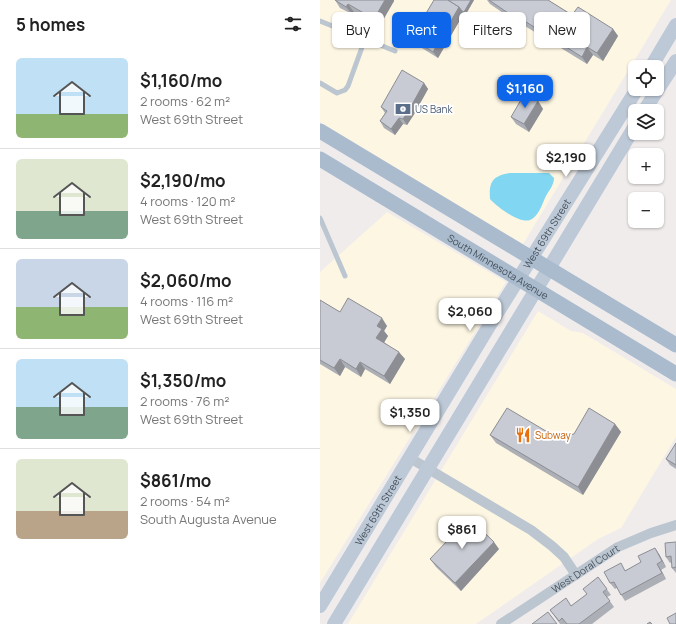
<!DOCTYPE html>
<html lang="en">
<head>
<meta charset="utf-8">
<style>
  :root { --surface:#fff; --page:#f6f6f6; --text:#222; --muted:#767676; --line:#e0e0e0; --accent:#0d66e9 }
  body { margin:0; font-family:Manrope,sans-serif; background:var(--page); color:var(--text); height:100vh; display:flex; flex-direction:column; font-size:15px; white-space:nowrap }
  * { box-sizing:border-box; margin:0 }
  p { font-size:13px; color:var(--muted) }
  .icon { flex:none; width:22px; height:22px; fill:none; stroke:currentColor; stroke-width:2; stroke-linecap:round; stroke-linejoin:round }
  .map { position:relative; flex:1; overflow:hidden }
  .sheet { display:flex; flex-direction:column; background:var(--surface); width:320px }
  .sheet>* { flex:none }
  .hud { position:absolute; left:12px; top:12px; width:284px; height:36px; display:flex; gap:8px }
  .controls { position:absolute; left:308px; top:60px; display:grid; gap:8px }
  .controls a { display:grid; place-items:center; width:36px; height:36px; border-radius:6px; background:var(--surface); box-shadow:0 1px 3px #0004; font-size:20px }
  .price { position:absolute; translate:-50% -34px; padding:0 9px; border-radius:8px; background:#fff; color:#222; font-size:13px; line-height:26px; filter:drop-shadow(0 1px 2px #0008) }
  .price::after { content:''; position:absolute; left:50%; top:24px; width:12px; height:9px; margin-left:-6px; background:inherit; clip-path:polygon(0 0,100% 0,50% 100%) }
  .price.active { background:var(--accent); color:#fff }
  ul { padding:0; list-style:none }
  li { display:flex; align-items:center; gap:12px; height:100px; padding:0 16px }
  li+li { border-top:1px solid var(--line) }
  li span { display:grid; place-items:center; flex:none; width:112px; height:80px; border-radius:6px; color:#555 }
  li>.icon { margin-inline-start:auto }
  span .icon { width:48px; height:48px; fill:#fffc; stroke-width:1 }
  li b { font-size:17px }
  h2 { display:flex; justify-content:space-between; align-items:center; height:48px; padding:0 16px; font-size:17px }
  .chip { padding:0 14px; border-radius:6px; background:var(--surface); box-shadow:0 1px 3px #0004; font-size:14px; line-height:36px }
  .chip.active { background:var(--accent); color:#fff }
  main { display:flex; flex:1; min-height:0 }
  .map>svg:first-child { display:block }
  .commercial { fill:#fdf6e3 }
  .water { fill:#81d6f1 }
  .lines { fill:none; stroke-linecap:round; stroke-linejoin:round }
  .lane { stroke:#bcc6d0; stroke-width:5 }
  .street { stroke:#bcc6d0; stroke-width:10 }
  .secondary { stroke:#bdc9d7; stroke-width:14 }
  .primary { stroke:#aabbce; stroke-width:15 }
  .wall { fill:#acafb5 }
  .shaded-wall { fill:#8c8e94 }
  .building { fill:#c8cbd3; stroke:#8c8e94 }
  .labels { text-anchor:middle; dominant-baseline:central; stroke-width:3.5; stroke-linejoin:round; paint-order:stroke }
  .service-label { font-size:10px; fill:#4e5e75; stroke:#fff; text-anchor:start }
  .street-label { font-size:10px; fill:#444f5b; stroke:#fff }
  .food-label { font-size:10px; fill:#c56008; stroke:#fff; text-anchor:start }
</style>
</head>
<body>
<main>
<section class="sheet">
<h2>5 homes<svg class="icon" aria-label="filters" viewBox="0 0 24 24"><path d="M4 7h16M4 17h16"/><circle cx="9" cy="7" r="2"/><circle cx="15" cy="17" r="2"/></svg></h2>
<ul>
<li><span style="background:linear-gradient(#bfe0f5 70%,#8fb573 0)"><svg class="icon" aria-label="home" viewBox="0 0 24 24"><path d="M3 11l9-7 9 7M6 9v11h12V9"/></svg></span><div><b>$1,160/mo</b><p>2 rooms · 62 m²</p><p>West 69th Street</p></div></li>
<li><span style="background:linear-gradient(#dfe7d0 65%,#7fa58c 0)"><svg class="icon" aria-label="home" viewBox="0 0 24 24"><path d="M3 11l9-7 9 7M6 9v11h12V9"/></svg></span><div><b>$2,190/mo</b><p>4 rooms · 120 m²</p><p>West 69th Street</p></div></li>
<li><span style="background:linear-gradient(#c9d6e8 60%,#8fb573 0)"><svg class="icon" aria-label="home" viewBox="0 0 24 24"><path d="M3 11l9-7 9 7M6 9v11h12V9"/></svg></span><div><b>$2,060/mo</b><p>4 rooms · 116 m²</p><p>West 69th Street</p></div></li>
<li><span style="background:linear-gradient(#bfe0f5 60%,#7fa58c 0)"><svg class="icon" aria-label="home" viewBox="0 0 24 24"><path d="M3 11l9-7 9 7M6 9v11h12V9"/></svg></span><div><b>$1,350/mo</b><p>2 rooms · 76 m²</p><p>West 69th Street</p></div></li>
<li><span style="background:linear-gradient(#dfe7d0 65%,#b9a48a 0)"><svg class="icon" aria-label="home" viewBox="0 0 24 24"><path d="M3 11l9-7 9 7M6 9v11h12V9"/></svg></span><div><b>$861/mo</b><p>2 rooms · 54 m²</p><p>South Augusta Avenue</p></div></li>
</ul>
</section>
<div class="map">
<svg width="356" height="624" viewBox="0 0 356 624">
  <rect width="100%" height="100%" fill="#f0ecec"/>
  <!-- commercial -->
  <g class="commercial">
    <polygon points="0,0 351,0 203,244 0,122"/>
    <polygon points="67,212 186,282 0,583 0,272"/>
    <polygon points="218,311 251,331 263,333 356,389 356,437 301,528 278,539 156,624 28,624"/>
  </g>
  <!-- water -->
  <path class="water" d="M 190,173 L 229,173 L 234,178 C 234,186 228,191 225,198 C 222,205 218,217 210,220 C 200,224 177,207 170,199 C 169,182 172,176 190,173 Z"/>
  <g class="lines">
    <!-- lane -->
    <g class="lane">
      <polyline points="0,21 75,51"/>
      <polyline points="0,83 17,93 25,90 28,86 45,39"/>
      <polyline points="0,218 25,276"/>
    </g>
    <!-- street -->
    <g class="street">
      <polyline points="90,458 211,530 232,546 244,557 256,575"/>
      <path id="s1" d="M 181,624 L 298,547 L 331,533 L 356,525"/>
    </g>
    <!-- secondary -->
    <g class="secondary">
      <polyline points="331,67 356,25"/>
      <polyline points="324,111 356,61"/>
      <path id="s2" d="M 0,606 L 174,318 L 317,89"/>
      <polyline points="14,624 315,126"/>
    </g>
    <!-- primary -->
    <g class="primary">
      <polyline points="0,131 356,345"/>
      <path id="s3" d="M 0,159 L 356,374"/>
    </g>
  </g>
  <!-- wall -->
  <g class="wall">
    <polygon points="15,0 74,1 59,27 34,12 32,14 20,8"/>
    <polygon points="113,0 154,0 146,14 144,13 118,58 97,45 93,39 107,17 105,15 114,1"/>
    <polygon points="167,0 228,0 252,15 293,29 298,36 283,61 273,55 267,64 200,23 199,24 170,4"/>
    <polygon points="104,83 108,89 93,116 87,125 83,124 75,135 64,128 60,121 65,113 61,107"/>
    <polygon points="218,101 223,109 209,132 196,124 191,117"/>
    <polygon points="0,300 20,312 67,326 64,331 68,336 64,342 85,359 70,384 45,369 41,377 25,367 20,376 0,364"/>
    <polygon points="295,424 301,432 263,495 176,443 170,435 236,437 254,434"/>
    <polygon points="356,443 356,469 350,465 346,459"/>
    <polygon points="356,542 356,573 352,568 352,562 350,563 346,557"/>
    <polygon points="179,549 141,591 116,567 110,559"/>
    <polygon points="339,554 346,567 341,570 346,579 305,601 297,588 295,589 290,583 306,570"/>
    <polygon points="278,577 291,595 287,597 294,607 272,624 240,624 230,610 251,606 267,594"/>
  </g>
  <!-- shaded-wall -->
  <g class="shaded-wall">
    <polygon points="65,0 74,0 74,1 59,27 54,19"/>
    <polygon points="151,0 154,0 146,14 144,12"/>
    <polygon points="28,4 34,12 32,14 26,7"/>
    <polygon points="139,7 144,13 118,58 113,52"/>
    <polygon points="195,15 200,23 199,24 194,17"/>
    <polygon points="293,29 298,36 283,61 277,53"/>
    <polygon points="267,47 273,55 267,64 262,57"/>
    <polygon points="104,83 108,89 93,116 87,125 83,119"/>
    <polygon points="218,101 223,109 209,132 204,124"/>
    <polygon points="79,118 83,124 75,135 71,129"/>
    <polygon points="62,318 67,326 64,331 68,336 62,346 56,338 57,326"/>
    <polygon points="79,352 85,359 70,384 64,376"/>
    <polygon points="20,359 25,367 20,376 14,368"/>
    <polygon points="40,362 45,369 41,377 36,369"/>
    <polygon points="295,424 301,432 263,495 258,487"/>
    <polygon points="174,542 179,549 141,591 135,583"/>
    <polygon points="335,548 339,554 346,567 342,561"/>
    <polygon points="337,564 341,570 346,579 342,573"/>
  </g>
  <!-- building -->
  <g class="building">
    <polygon points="15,0 65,0 54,19 28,4 26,7"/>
    <polygon points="114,0 128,0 139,7 113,52 93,39 107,16 105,15"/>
    <polygon points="128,0 151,0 144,12 142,11 139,7"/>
    <polygon points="169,0 228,0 252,15 258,7 293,29 277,53 267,47 262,57 195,15 194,17"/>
    <polygon points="82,70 104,83 89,110 83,119 79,118 71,129 60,121 67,111 61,107"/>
    <polygon points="205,93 218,101 204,124 191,117"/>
    <polygon points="28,298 62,318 57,326 62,329 56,338 79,352 64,376 40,362 36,369 20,359 14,368 0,360 0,300 20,312"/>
    <polygon points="187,408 236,437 254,434 269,408 295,424 258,487 170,435"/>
    <polygon points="356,443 356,465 346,459"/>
    <polygon points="149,518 174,542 135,583 110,559"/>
    <polygon points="356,542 356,567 352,568 351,556 346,557 345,543"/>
    <polygon points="335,548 342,561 337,564 342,573 301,595 294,582 290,583 284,572 301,563 305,571 321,562 318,556"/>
    <polygon points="278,577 287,589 283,592 290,601 259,624 247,624 242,618 239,621 230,610 246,598 251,606 267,594 263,589"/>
    <polygon points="228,612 237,624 212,624"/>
    <polygon points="356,613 356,624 350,624 347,618"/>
    <polygon points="330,622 332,624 327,624"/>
  </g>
  <!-- icons -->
  <defs>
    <symbol id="bank-bare" viewBox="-9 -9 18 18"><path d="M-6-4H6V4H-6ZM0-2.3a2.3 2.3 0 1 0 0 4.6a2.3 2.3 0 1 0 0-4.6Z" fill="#5c6f8a" stroke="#fff" stroke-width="2.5" paint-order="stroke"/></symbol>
    <symbol id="restaurant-bare" viewBox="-9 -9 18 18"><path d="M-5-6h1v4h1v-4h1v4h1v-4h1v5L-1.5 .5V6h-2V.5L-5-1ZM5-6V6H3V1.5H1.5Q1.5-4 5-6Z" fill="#e8710a" stroke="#fff" stroke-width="2.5" paint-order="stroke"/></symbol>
  </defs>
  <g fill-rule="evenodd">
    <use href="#bank-bare" x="72" y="98" width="22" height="22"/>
    <use href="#restaurant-bare" x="192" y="424" width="22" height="22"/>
  </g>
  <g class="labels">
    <!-- service labels -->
    <g class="service-label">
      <text x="95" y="109">US Bank</text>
    </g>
    <!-- street labels -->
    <g class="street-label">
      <text stroke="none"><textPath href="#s2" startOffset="436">West 69th Street</textPath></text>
      <text stroke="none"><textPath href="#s3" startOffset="208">South Minnesota Avenue</textPath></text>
      <text stroke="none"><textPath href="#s2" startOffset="112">West 69th Street</textPath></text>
      <text stroke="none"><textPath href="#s1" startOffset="101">West Doral Court</textPath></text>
    </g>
    <!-- food labels -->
    <g class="food-label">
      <text x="215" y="435">Subway</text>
    </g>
  </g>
</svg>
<div class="controls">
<a><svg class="icon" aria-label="locate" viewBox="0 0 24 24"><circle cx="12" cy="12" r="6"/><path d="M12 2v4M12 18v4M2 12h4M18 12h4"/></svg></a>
<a><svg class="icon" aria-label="layers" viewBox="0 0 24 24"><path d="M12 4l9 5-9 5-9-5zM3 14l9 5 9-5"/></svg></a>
<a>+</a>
<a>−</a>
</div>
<b class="price active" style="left:205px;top:109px">$1,160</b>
<b class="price" style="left:246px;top:178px">$2,190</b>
<b class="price" style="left:150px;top:332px">$2,060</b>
<b class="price" style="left:90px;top:433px">$1,350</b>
<b class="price" style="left:142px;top:550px">$861</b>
<div class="hud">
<a class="chip">Buy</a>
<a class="chip active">Rent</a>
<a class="chip">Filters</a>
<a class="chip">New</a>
</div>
</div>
</main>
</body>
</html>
